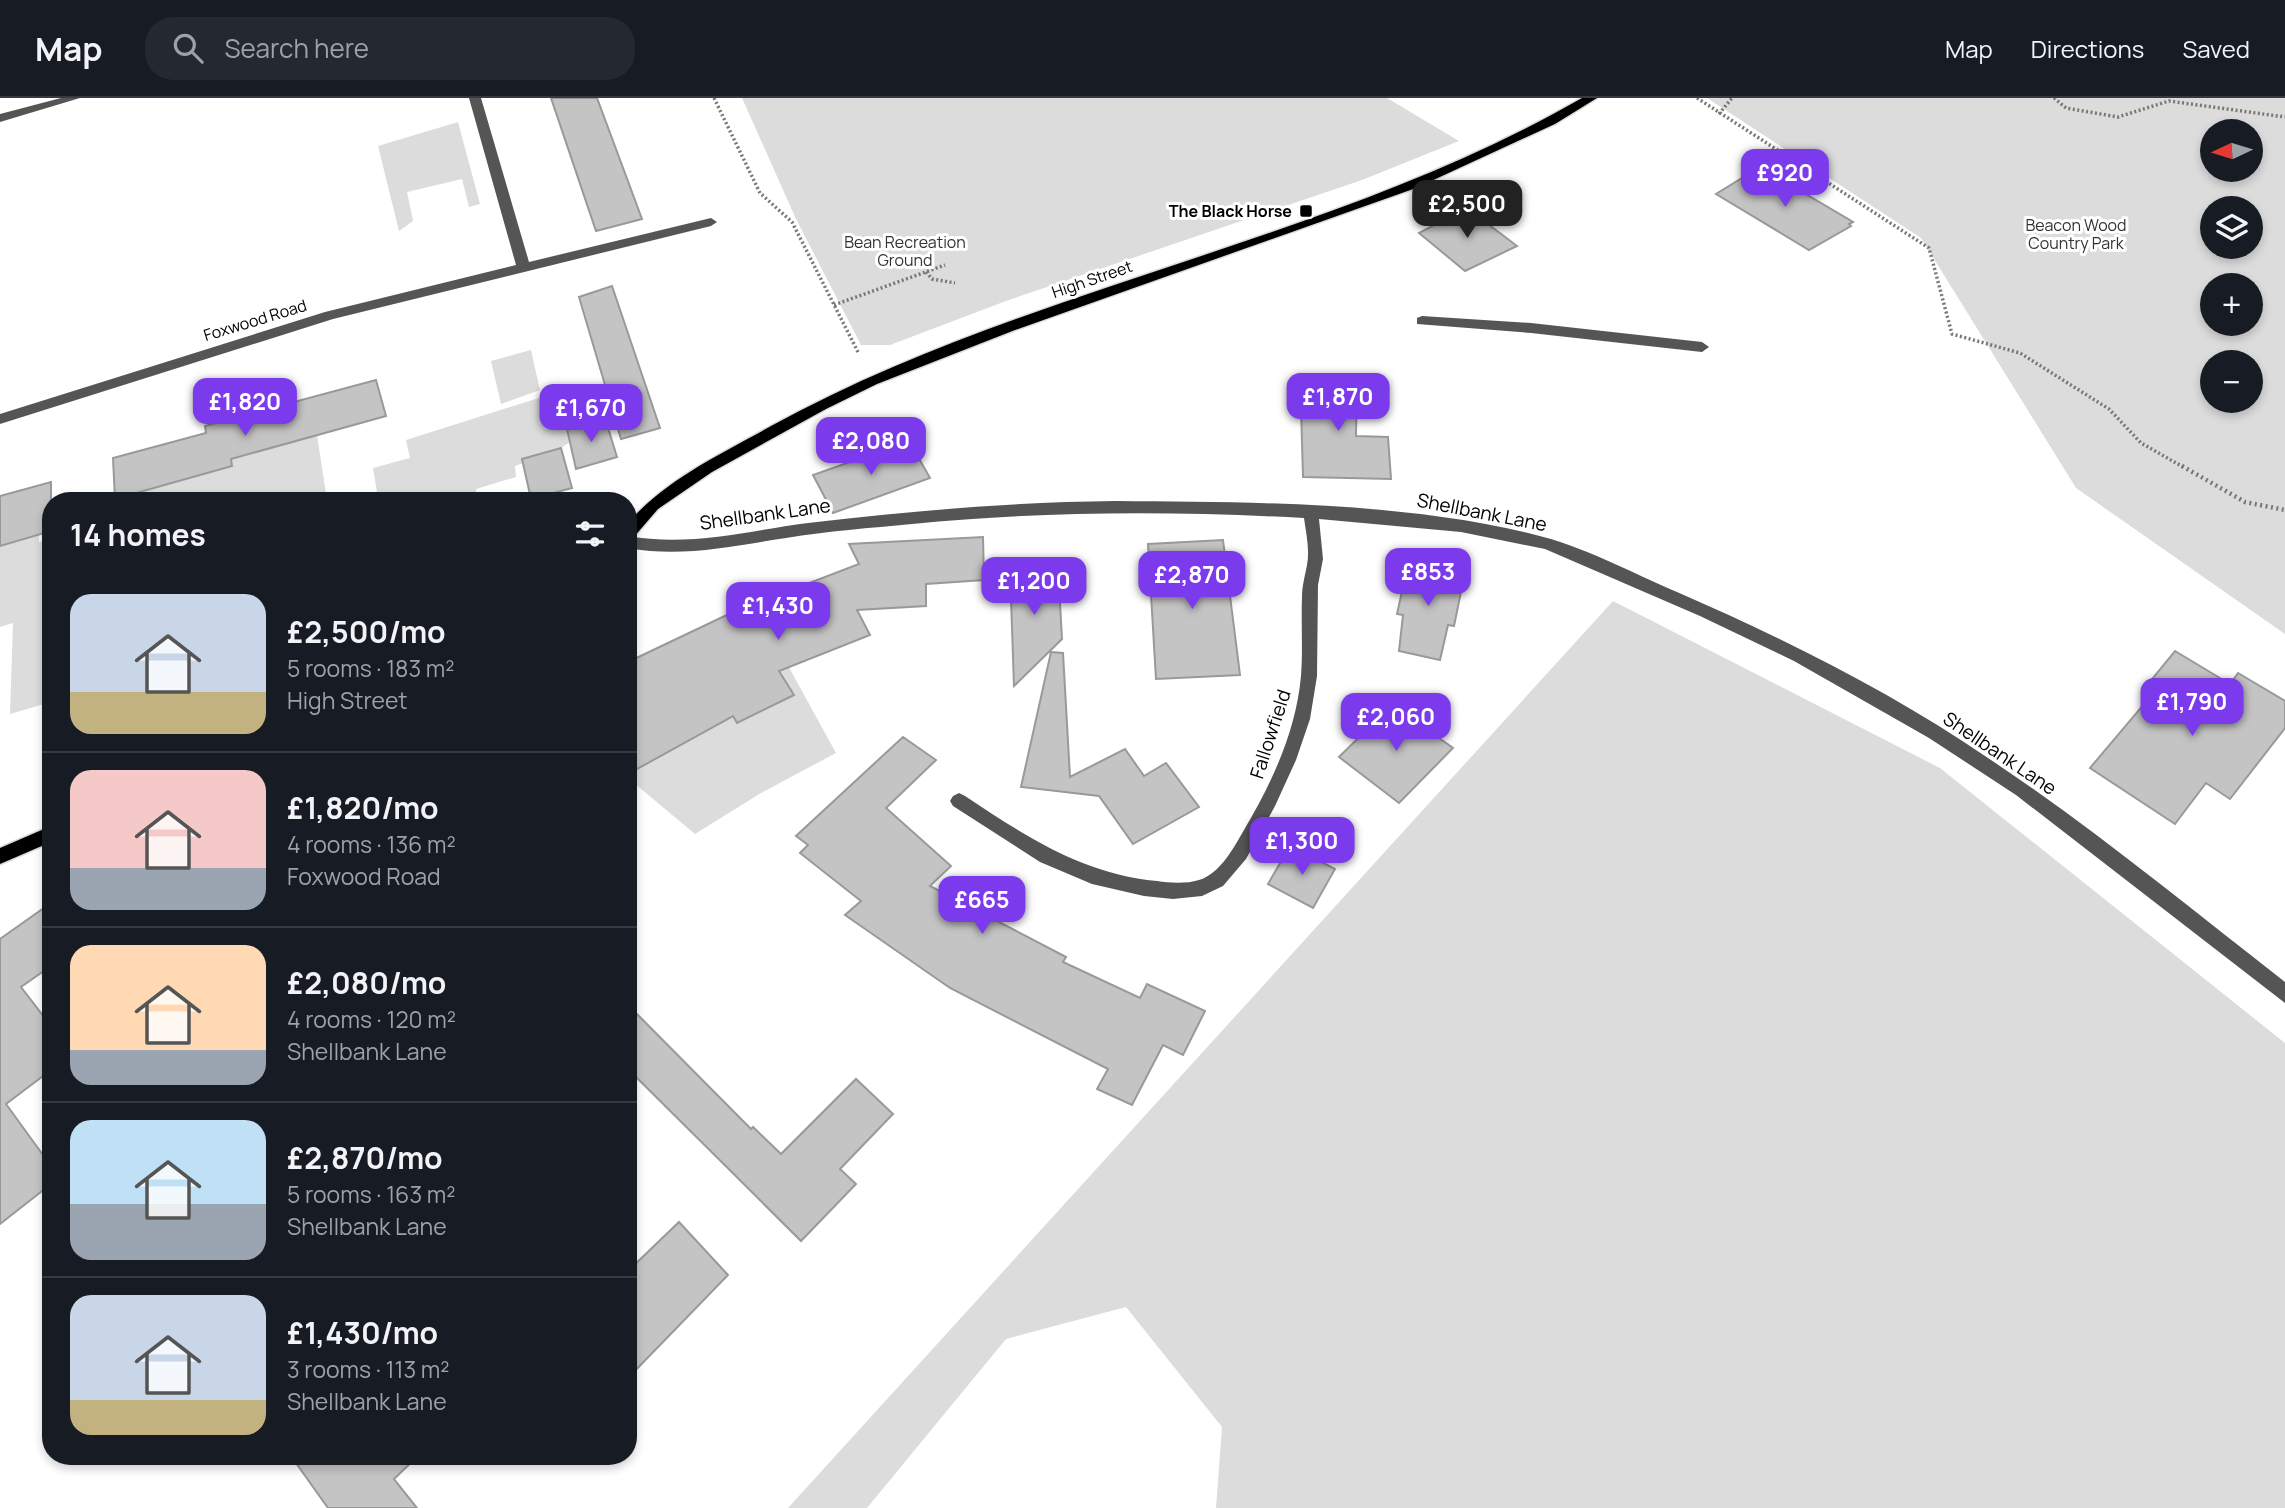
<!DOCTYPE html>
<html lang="en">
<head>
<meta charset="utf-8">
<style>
  :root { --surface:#171b24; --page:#242831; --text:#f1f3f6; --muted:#9ea1a6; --line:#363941; --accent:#7c3aed }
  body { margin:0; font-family:Manrope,sans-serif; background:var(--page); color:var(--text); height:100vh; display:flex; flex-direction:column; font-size:26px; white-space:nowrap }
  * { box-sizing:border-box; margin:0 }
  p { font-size:23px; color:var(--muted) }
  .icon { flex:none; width:38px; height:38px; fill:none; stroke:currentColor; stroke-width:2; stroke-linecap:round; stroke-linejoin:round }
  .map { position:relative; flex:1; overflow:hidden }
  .panel { position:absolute; left:42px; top:394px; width:595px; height:973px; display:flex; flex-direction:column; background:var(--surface); border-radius:28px; box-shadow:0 4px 10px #0003 }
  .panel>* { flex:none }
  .needle { width:46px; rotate:266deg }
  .tools { position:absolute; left:2200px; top:21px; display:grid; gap:14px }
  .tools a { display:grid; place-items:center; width:63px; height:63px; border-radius:50%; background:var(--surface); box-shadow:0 4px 10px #0003; font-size:35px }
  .price { position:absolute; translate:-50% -60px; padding:0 16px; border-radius:14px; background:var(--accent); color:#fff; font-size:23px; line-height:46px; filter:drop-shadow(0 2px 4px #0008) }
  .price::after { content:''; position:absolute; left:50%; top:42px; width:21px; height:16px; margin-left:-10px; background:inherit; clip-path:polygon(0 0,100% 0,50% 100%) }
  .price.on { background:#222; color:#fff }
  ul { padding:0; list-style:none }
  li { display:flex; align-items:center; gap:21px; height:175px; padding:0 28px }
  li+li { border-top:2px solid var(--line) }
  li span { display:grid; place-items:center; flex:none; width:196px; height:140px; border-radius:21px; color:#555 }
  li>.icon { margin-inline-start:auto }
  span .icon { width:84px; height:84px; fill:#fffc; stroke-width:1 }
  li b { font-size:30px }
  h2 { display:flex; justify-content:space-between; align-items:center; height:84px; padding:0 28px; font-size:30px }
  header { display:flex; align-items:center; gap:42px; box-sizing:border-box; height:98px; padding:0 35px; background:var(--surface); border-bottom:2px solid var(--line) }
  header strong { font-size:33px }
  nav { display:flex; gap:38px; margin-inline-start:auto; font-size:24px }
  .search { width:490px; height:63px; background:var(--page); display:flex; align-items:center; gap:18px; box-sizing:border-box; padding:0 24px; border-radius:28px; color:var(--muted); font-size:26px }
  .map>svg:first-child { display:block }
  .green { fill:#dcdcdc; fill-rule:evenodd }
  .building { fill:#c4c4c4; stroke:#999; stroke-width:2 }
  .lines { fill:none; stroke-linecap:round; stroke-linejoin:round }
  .major-casing { stroke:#dbdbdb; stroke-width:3 }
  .path-far1 { stroke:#777; stroke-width:3.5; stroke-dasharray:2 2.5; stroke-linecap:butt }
  .path { stroke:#777; stroke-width:4.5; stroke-dasharray:2 3.5; stroke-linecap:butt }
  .minor { fill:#555; fill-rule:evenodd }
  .major { fill:#000; fill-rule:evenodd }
  .poi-dot { fill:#000; stroke:#fff; stroke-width:2.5 }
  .labels { text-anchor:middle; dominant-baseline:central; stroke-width:6; stroke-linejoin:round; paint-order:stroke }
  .far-poi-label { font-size:16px; font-weight:bold; fill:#000; stroke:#fff; text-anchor:end }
  .far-park-label { font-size:16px; fill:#333; stroke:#fff }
  .far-street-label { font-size:16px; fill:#000; stroke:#fff }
  .street-label { font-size:19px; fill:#000; stroke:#fff }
</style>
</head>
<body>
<header>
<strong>Map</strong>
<div class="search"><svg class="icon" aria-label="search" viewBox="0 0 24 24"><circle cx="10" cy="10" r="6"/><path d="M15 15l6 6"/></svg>Search here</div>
<nav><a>Map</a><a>Directions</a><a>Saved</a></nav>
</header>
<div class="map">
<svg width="2285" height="1410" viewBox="0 0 2285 1410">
  <rect width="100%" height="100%" fill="#fff"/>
  <!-- green -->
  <g class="green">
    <polygon points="742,0 1387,0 1459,43 1362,82 1006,203 890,247 861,247 796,121"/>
    <path d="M 1707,0 L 2285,0 L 2285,536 L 2076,390 L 1921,140 ZM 2212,33 L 2250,33 L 2250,72 L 2212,72 ZM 2212,110 L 2250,110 L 2250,149 L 2212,149 ZM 2212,187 L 2250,187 L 2250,226 L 2212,226 ZM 2212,264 L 2250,264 L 2250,303 L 2212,303 Z"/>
    <polygon points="458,24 480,106 469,109 462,81 407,94 413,123 399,133 378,48"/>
    <polygon points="531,252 540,292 501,306 491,263"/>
    <path d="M 583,286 L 584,292 C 601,296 603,304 608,319 L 568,331 L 570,344 L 561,350 L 522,361 L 523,365 L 515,368 L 516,379 L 476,391 L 476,395 L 470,396 L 470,402 L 349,402 L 377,394 L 373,370 L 410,360 L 406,342 Z"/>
    <polygon points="317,337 327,402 112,402 231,369 231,361"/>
    <polygon points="39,430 39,444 51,441 51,604 10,616 13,525 0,529 0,448"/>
    <polygon points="1613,503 1940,670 2285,945 2285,1410 1216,1410 1222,1329 1126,1209 1006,1241 867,1410 788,1410"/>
    <polygon points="685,537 737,625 793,597 762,548 774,542 836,655 761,695 695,736 628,680 628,667 716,628 665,548"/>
  </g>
  <!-- building -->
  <g class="building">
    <polygon points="551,0 597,0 642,121 596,133"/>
    <polygon points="1760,69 1853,124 1849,126 1851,128 1809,152 1716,96"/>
    <polygon points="1467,110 1517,148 1465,173 1419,135"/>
    <polygon points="612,188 660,330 621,341 579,199"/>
    <polygon points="1300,276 1357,280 1356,338 1388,339 1391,381 1303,379"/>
    <polygon points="376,282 386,318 231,361 232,368 115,401 113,360 206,335 205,328"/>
    <polygon points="605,320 617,359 576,371 567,331"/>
    <polygon points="909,343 930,380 833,415 813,377"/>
    <polygon points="561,350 572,390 531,401 522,361"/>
    <polygon points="51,384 51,433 0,448 0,398"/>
    <polygon points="983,439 984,482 926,486 926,508 857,512 870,537 779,573 794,597 737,625 733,618 628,676 628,564 731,515 859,466 849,446"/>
    <polygon points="1223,442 1240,577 1156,581 1148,446"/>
    <polygon points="1409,462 1465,474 1454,528 1448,527 1440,562 1399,553 1403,517 1397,516"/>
    <polygon points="1058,469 1062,541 1014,588 1010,471"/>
    <polygon points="2175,553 2230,586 2238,575 2285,603 2285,630 2230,701 2206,685 2175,726 2090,670 2156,592 2148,586"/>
    <polygon points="1051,554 1063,555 1070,679 1125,651 1144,678 1166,665 1199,709 1133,746 1099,698 1021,689"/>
    <polygon points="1392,607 1453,650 1399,705 1339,659"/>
    <polygon points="903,639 936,662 886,710 951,768 930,788 1066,859 1063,864 1140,900 1147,886 1205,913 1183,957 1163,947 1132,1007 1097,991 1108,971 950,890 845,817 861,803 800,755 808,747 796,738"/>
    <polygon points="1290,748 1335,771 1313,810 1268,786"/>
    <polygon points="51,805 51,868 21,889 51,928 51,972 6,1006 51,1068 51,1086 0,1126 0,841"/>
    <polygon points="628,907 751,1031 753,1029 781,1056 856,981 893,1016 840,1071 856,1086 801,1143 628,971"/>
    <polygon points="679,1124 728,1177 628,1280 628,1173"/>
    <polygon points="291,1358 418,1358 394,1381 417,1410 328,1410"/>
  </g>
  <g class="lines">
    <defs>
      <g id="major">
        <path d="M 1582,0 L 1597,0 L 1555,26 L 1416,90 L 1015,232 L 877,286 L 826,311 L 712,374 L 658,411 L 633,440 L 628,442 L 628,425 C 666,381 721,356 771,328 C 1028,187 1328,146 1582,0 Z"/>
        <polygon points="51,728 51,744 0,766 0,750"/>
      </g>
    </defs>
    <!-- major casing -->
    <use href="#major" class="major-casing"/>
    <!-- path-far1 -->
    <g class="path-far1">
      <polyline points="714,0 760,95 792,124 858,254"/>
      <polyline points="1697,0 1929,150 1952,236 2020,255 2109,311 2141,345 2185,370"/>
      <polyline points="2054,0 2066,10 2118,19 2169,3 2285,19"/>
      <polyline points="1719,16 1732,0"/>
      <polyline points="926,174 932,181 955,185"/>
      <polyline points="834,207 945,167"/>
    </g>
    <!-- path -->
    <polyline class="path" points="2182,368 2245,404 2285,412"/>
    <!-- minor -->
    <g class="minor">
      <polygon points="61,0 80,0 0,24 0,16"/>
      <polygon points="469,0 481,0 529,164 711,120 717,124 711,128 333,221 0,326 0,316 325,214 516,167"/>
      <polygon points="1422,218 1531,225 1702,244 1709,249 1702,254 1531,235 1417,226 1417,220"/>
      <path d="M 1116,403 C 1249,404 1404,404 1532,436 C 1583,448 1630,474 1677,494 C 1785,541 1891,594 1988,660 C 2092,729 2187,808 2285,884 L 2285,905 L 2016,697 L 1929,640 L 1794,563 L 1700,518 L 1545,451 L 1461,434 L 1319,421 L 1323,461 L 1318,487 L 1317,578 L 1310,621 L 1296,662 L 1275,708 L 1246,761 L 1223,788 L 1202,798 L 1173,801 L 1144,798 L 1092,786 L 1040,764 L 953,708 L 950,703 L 953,698 L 959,695 L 965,698 C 1025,738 1083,776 1157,783 C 1170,785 1186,786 1199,782 C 1220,776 1234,749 1244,732 C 1272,684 1296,634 1301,578 C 1303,552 1301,525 1302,499 C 1302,488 1305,478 1307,467 C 1310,452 1306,435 1304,420 C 1173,413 1043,413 912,426 C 870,430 828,433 786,440 C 732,448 682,460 628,450 L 628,438 C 690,449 747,433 808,425 C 910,413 1013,404 1116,403 Z"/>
    </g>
    <!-- major -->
    <use href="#major" class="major"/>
  </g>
  <!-- markers -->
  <rect class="poi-dot" x="1299" y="106" width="14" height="14" rx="3.5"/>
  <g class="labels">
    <!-- far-poi labels -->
    <g class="far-poi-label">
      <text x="1292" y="113">The Black Horse</text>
    </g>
    <!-- far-park labels -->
    <g class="far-park-label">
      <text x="2076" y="127">Beacon Wood<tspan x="2076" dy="18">Country Park</tspan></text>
      <text x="905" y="144">Bean Recreation<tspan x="905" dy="18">Ground</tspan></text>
    </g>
    <!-- far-street labels -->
    <g class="far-street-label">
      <text transform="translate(1092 181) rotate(-19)">High Street</text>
      <text transform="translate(255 222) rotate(-17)">Foxwood Road</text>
    </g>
    <!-- street labels -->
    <g class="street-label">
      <text transform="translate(1482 414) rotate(11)">Shellbank Lane</text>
      <text transform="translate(765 416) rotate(-8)">Shellbank Lane</text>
      <text transform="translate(1270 636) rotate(-72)">Fallowfield</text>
      <text transform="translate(2000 655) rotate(34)">Shellbank Lane</text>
    </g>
  </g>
</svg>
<div class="tools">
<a><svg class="needle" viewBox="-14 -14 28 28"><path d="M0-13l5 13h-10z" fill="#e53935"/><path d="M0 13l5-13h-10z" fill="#9ea1a6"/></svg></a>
<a><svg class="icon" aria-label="layers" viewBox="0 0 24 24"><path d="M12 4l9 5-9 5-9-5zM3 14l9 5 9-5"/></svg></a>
<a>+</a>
<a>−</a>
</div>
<b class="price" style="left:1785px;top:111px">£920</b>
<b class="price on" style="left:1467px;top:142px">£2,500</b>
<b class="price" style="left:1338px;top:335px">£1,870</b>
<b class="price" style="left:245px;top:340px">£1,820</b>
<b class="price" style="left:591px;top:346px">£1,670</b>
<b class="price" style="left:871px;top:379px">£2,080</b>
<b class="price" style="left:1428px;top:510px">£853</b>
<b class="price" style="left:1192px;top:513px">£2,870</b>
<b class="price" style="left:1034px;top:519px">£1,200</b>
<b class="price" style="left:778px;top:544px">£1,430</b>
<b class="price" style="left:2192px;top:640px">£1,790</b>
<b class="price" style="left:1396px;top:655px">£2,060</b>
<b class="price" style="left:1302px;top:779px">£1,300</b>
<b class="price" style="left:982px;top:838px">£665</b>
<section class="panel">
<h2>14 homes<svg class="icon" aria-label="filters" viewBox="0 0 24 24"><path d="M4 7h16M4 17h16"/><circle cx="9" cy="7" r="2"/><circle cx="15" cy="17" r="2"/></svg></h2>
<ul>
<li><span style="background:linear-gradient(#c9d6e8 70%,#c2b280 0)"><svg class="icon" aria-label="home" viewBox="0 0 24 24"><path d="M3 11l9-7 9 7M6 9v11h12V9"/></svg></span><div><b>£2,500/mo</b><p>5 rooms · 183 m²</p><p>High Street</p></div></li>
<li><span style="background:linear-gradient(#f6c9c9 70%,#9aa5b1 0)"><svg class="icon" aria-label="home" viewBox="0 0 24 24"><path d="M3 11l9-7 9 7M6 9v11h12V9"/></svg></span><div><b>£1,820/mo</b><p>4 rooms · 136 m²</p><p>Foxwood Road</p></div></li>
<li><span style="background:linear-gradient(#ffd9b3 75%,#9aa5b1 0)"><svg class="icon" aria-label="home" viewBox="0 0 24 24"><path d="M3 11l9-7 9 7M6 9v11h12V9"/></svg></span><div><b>£2,080/mo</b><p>4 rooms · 120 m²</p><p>Shellbank Lane</p></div></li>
<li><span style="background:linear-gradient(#bfe0f5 60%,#9aa5b1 0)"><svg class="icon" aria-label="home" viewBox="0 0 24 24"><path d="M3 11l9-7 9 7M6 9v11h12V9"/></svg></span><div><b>£2,870/mo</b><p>5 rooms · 163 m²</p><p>Shellbank Lane</p></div></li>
<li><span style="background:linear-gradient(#c9d6e8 75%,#c2b280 0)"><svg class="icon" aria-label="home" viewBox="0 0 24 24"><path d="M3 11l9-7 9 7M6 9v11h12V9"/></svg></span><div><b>£1,430/mo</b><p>3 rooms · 113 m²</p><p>Shellbank Lane</p></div></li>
</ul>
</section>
</div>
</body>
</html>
